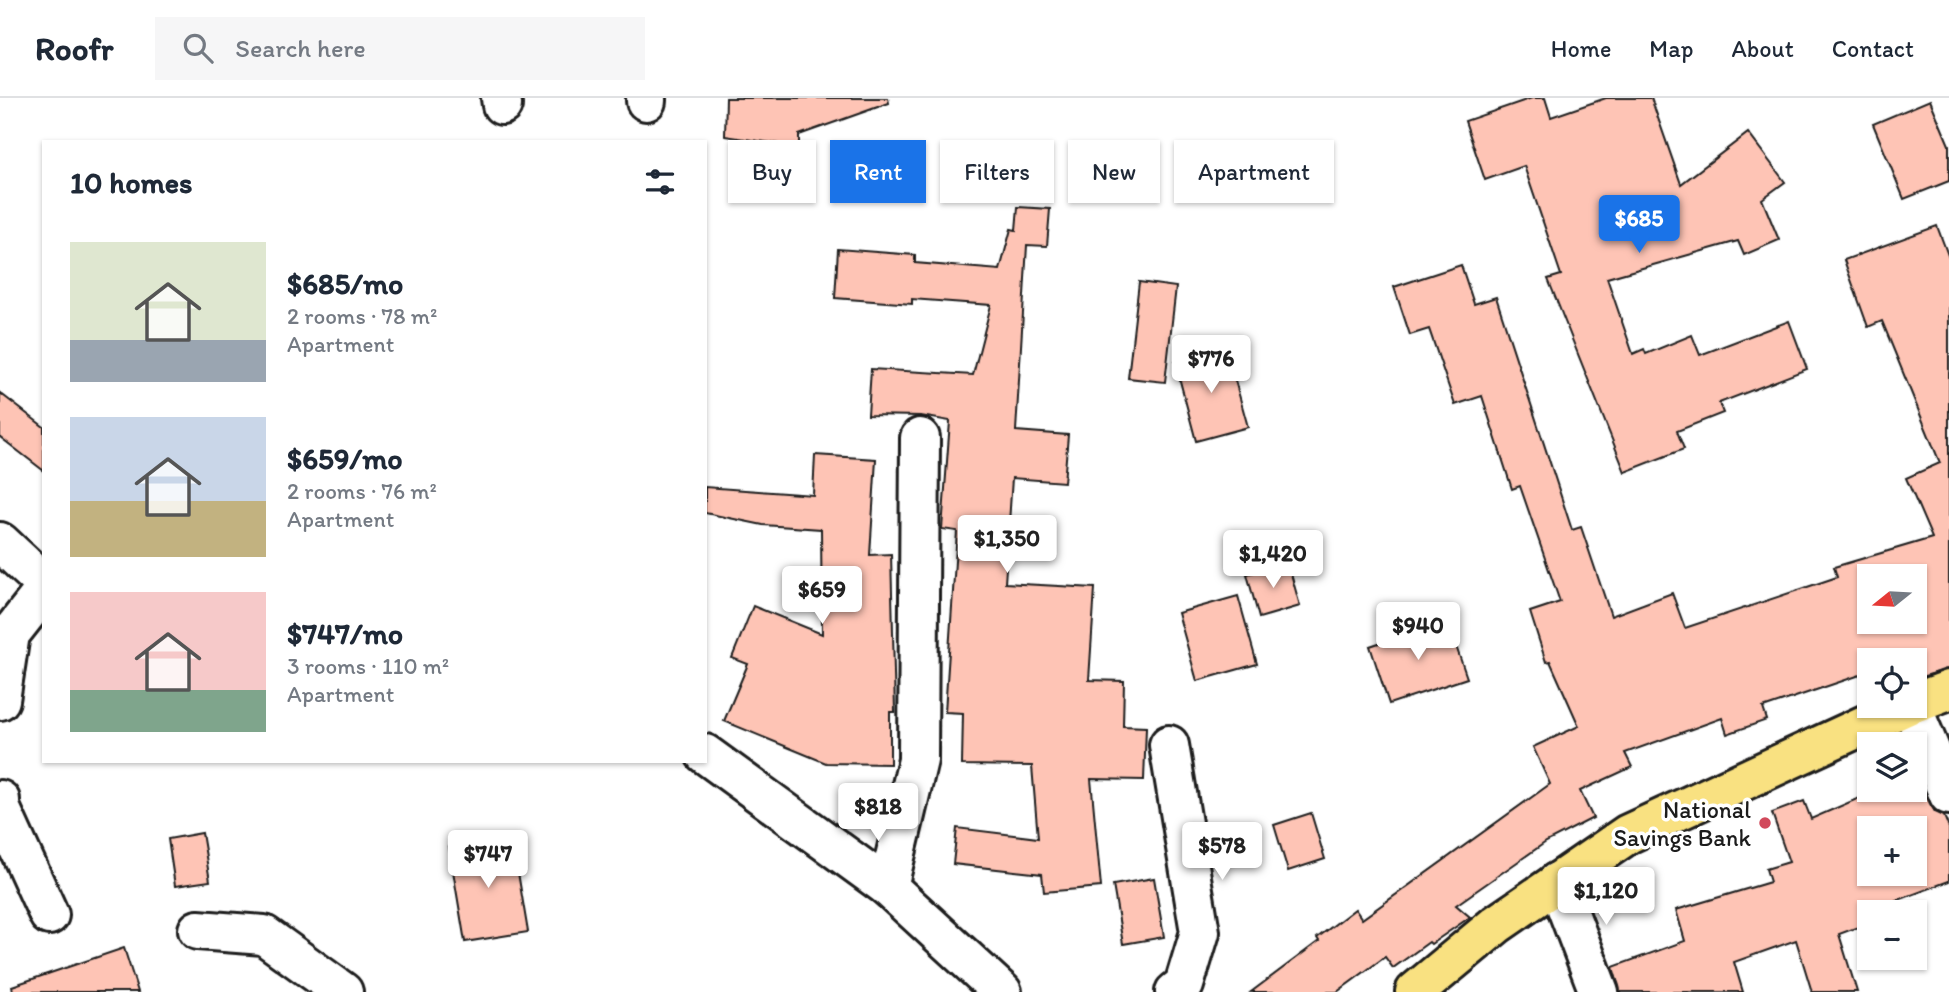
<!DOCTYPE html>
<html lang="en">
<head>
<meta charset="utf-8">
<style>
  :root { --surface:#fff; --page:#f6f6f7; --text:#1f2937; --muted:#747a83; --line:#e0e1e3; --accent:#1a73e8 }
  body { margin:0; font-family:Itim,sans-serif; background:var(--page); color:var(--text); height:100vh; display:flex; flex-direction:column; font-size:26px; white-space:nowrap }
  * { box-sizing:border-box; margin:0 }
  p { font-size:23px; color:var(--muted) }
  .icon { flex:none; width:38px; height:38px; fill:none; stroke:currentColor; stroke-width:2; stroke-linecap:round; stroke-linejoin:round }
  .map { position:relative; flex:1; overflow:hidden }
  .sheet { position:absolute; left:42px; top:42px; width:665px; height:623px; display:flex; flex-direction:column; background:var(--surface); border-radius:0px; box-shadow:0 2px 5px #0004 }
  .sheet>* { flex:none }
  .hud { position:absolute; left:728px; top:42px; width:665px; height:63px; display:flex; gap:14px }
  .needle { width:46px; rotate:252deg }
  .buttons { position:absolute; left:1857px; top:466px; display:grid; gap:14px }
  .buttons a { display:grid; place-items:center; width:70px; height:70px; border-radius:0px; background:var(--surface); box-shadow:0 2px 5px #0004; font-size:35px }
  .price { position:absolute; translate:-50% -60px; padding:0 16px; border-radius:7px; background:#fff; color:#222; font-size:23px; line-height:46px; filter:drop-shadow(0 2px 4px #0008) }
  .price::after { content:''; position:absolute; left:50%; top:42px; width:21px; height:16px; margin-left:-10px; background:inherit; clip-path:polygon(0 0,100% 0,50% 100%) }
  .price.active { background:var(--accent); color:#fff }
  ul { padding:0; list-style:none }
  li { display:flex; align-items:center; gap:21px; height:175px; padding:0 28px }
  li span { display:grid; place-items:center; flex:none; width:196px; height:140px; border-radius:0px; color:#555 }
  li>.icon { margin-inline-start:auto }
  span .icon { width:84px; height:84px; fill:#fffc; stroke-width:1 }
  li b { font-size:30px }
  h2 { display:flex; justify-content:space-between; align-items:center; height:84px; padding:0 28px; font-size:30px }
  .pill { padding:0 24px; border-radius:0px; background:var(--surface); box-shadow:0 2px 5px #0004; font-size:24px; line-height:63px }
  .pill.active { background:var(--accent); color:#fff }
  header { display:flex; align-items:center; gap:42px; box-sizing:border-box; height:98px; padding:0 35px; background:var(--surface); border-bottom:2px solid var(--line) }
  header strong { font-size:33px }
  nav { display:flex; gap:38px; margin-inline-start:auto; font-size:24px }
  .search { width:490px; height:63px; background:var(--page); display:flex; align-items:center; gap:18px; box-sizing:border-box; padding:0 24px; border-radius:0px; color:var(--muted); font-size:26px }
  .map>svg:first-child { display:block }
  .building { fill:#fec4b5; stroke:#1c1c1c; stroke-width:2; fill-rule:evenodd }
  .lines { fill:none; stroke-linecap:round; stroke-linejoin:round }
  .street-casing { stroke:#1c1c1c; stroke-width:44 }
  .primary-casing { stroke:#1c1c1c; stroke-width:44 }
  .street { stroke:#fff; stroke-width:38 }
  .primary { stroke:#f9e181; stroke-width:38 }
  .poi-dot { fill:#d1495b; stroke:#fff; stroke-width:2.5 }
  .labels { text-anchor:middle; dominant-baseline:central; stroke-width:7; stroke-linejoin:round; paint-order:stroke }
  .poi-label { font-size:24px; fill:#1c1c1c; stroke:#fff; text-anchor:end }
</style>
</head>
<body>
<header>
<strong>Roofr</strong>
<div class="search"><svg class="icon" aria-label="search" viewBox="0 0 24 24"><circle cx="10" cy="10" r="6"/><path d="M15 15l6 6"/></svg>Search here</div>
<nav><a>Home</a><a>Map</a><a>About</a><a>Contact</a></nav>
</header>
<div class="map">
<svg width="1949" height="894" viewBox="0 0 1949 894">
  <rect width="100%" height="100%" fill="#fff"/>
  <filter id="ink" filterUnits="userSpaceOnUse"><feTurbulence type="fractalNoise" baseFrequency=".0143" numOctaves="2"/><feDisplacementMap in="SourceGraphic" scale="14" xChannelSelector="R" yChannelSelector="G"/><feConvolveMatrix kernelMatrix="1 2 1 2 8 2 1 2 1" color-interpolation-filters="sRGB"/></filter>
  <g filter="url(#ink)">
    <!-- building -->
    <g class="building">
      <polygon points="726,0 888,0 889,5 799,37 799,49 725,38"/>
      <polygon points="1532,0 1545,0 1551,19 1606,0 1651,0 1681,86 1748,35 1785,84 1762,101 1779,142 1744,157 1738,143 1607,180 1633,256 1644,251 1646,256 1692,237 1700,257 1789,223 1807,271 1719,305 1723,315 1677,333 1684,351 1625,374 1548,181 1561,177 1524,68 1485,82 1465,23"/>
      <polygon points="1930,2 1949,47 1949,83 1904,101 1873,26"/>
      <polygon points="1018,109 1050,111 1047,148 1027,147 1016,333 1068,337 1064,384 1012,380 1005,485 1095,490 1089,582 1124,583 1123,628 1146,629 1144,682 1091,681 1101,789 1044,794 1042,776 953,766 957,730 1038,740 1032,668 962,667 963,615 945,614 957,433 942,431 950,323 921,318 868,317 871,271 973,277 991,207 912,201 912,206 835,200 838,151 915,157 915,165 1000,172 1011,131 1016,132"/>
      <path d="M 1937,128 L 1949,160 L 1949,571 L 1914,581 L 1914,562 L 1869,562 L 1869,585 L 1866,575 L 1763,610 L 1767,622 L 1727,636 L 1722,620 L 1625,655 L 1632,669 L 1580,693 L 1593,720 L 1546,744 L 1456,807 L 1470,819 L 1431,846 L 1429,844 L 1393,870 L 1385,859 L 1337,894 L 1251,894 L 1319,843 L 1317,840 L 1355,811 L 1362,821 L 1550,686 L 1533,649 L 1579,628 L 1550,563 L 1546,564 L 1530,514 L 1560,504 L 1520,388 L 1512,391 L 1482,298 L 1455,307 L 1429,231 L 1410,237 L 1394,189 L 1461,167 L 1474,206 L 1496,199 L 1572,432 L 1581,429 L 1611,518 L 1672,495 L 1685,530 L 1837,479 L 1834,469 L 1932,440 L 1906,380 L 1940,365 L 1882,223 L 1868,229 L 1844,162 ZM 1869,478 L 1914,478 L 1914,523 L 1869,523 Z"/>
      <polygon points="1139,184 1176,189 1165,284 1128,280"/>
      <polygon points="1226,250 1248,329 1196,343 1175,264"/>
      <polygon points="0,295 44,329 44,373 0,339"/>
      <polygon points="815,357 876,361 870,457 891,456 895,614 890,614 890,666 826,665 724,623 748,566 732,560 753,508 822,536 821,431 763,427 705,415 705,389 813,397"/>
      <polygon points="1288,465 1300,508 1259,520 1247,476"/>
      <polygon points="1238,498 1257,566 1197,583 1178,515"/>
      <polygon points="1447,522 1467,580 1389,606 1370,548"/>
      <path d="M 1880,691 L 1923,691 L 1935,714 L 1944,718 L 1949,730 L 1949,783 L 1869,813 L 1869,825 L 1839,836 L 1857,894 L 1812,894 L 1796,842 L 1734,864 L 1743,894 L 1620,894 L 1613,869 L 1685,843 L 1676,812 L 1770,784 L 1766,771 L 1789,764 L 1772,715 L 1804,703 L 1811,721 ZM 1869,730 L 1914,730 L 1914,775 L 1869,775 Z"/>
      <polygon points="1311,715 1325,761 1288,773 1274,727"/>
      <polygon points="202,735 210,783 175,788 168,741"/>
      <polygon points="512,739 528,834 465,844 449,749"/>
      <polygon points="1154,780 1164,839 1123,846 1113,787"/>
      <polygon points="124,850 138,894 13,894 12,888"/>
    </g>
    <g class="lines">
      <defs>
        <g id="street">
          <polyline points="501,0 502,7"/>
          <polyline points="646,0 646,3"/>
          <polyline points="0,444 44,485"/>
          <polyline points="0,602 10,536 44,493"/>
          <polyline points="1911,607 1949,697"/>
          <polyline points="1169,647 1200,834 1184,887 1175,894"/>
          <polyline points="705,656 888,789 1002,894"/>
          <polyline points="0,702 0,709 49,817"/>
          <polyline points="1557,784 1599,894"/>
          <polyline points="888,789 918,662 920,340"/>
          <polyline points="198,832 264,837 343,894"/>
        </g>
        <g id="primary">
          <polyline points="1914,605 1949,592"/>
          <polyline points="1415,894 1497,826 1628,736 1908,607"/>
        </g>
      </defs>
      <!-- street casing -->
      <use href="#street" class="street-casing"/>
      <!-- primary casing -->
      <use href="#primary" class="primary-casing"/>
      <!-- street -->
      <use href="#street" class="street"/>
      <!-- primary -->
      <use href="#primary" class="primary"/>
    </g>
  </g>
  <!-- markers -->
  <circle class="poi-dot" cx="1765" cy="725" r="7"/>
  <g class="labels">
    <!-- poi labels -->
    <g class="poi-label">
      <text x="1751" y="711">National<tspan x="1751" dy="28">Savings Bank</tspan></text>
    </g>
  </g>
</svg>
<div class="buttons">
<a><svg class="needle" viewBox="-14 -14 28 28"><path d="M0-13l5 13h-10z" fill="#e53935"/><path d="M0 13l5-13h-10z" fill="#747a83"/></svg></a>
<a><svg class="icon" aria-label="locate" viewBox="0 0 24 24"><circle cx="12" cy="12" r="6"/><path d="M12 2v4M12 18v4M2 12h4M18 12h4"/></svg></a>
<a><svg class="icon" aria-label="layers" viewBox="0 0 24 24"><path d="M12 4l9 5-9 5-9-5zM3 14l9 5 9-5"/></svg></a>
<a>+</a>
<a>−</a>
</div>
<b class="price active" style="left:1639px;top:157px">$685</b>
<b class="price" style="left:1211px;top:297px">$776</b>
<b class="price" style="left:1007px;top:477px">$1,350</b>
<b class="price" style="left:1273px;top:492px">$1,420</b>
<b class="price" style="left:822px;top:528px">$659</b>
<b class="price" style="left:1418px;top:564px">$940</b>
<b class="price" style="left:878px;top:745px">$818</b>
<b class="price" style="left:1222px;top:784px">$578</b>
<b class="price" style="left:488px;top:792px">$747</b>
<b class="price" style="left:1606px;top:829px">$1,120</b>
<div class="hud">
<a class="pill">Buy</a>
<a class="pill active">Rent</a>
<a class="pill">Filters</a>
<a class="pill">New</a>
<a class="pill">Apartment</a>
</div>
<section class="sheet">
<h2>10 homes<svg class="icon" aria-label="filters" viewBox="0 0 24 24"><path d="M4 7h16M4 17h16"/><circle cx="9" cy="7" r="2"/><circle cx="15" cy="17" r="2"/></svg></h2>
<ul>
<li><span style="background:linear-gradient(#dfe7d0 70%,#9aa5b1 0)"><svg class="icon" aria-label="home" viewBox="0 0 24 24"><path d="M3 11l9-7 9 7M6 9v11h12V9"/></svg></span><div><b>$685/mo</b><p>2 rooms · 78 m²</p><p>Apartment</p></div></li>
<li><span style="background:linear-gradient(#c9d6e8 60%,#c2b280 0)"><svg class="icon" aria-label="home" viewBox="0 0 24 24"><path d="M3 11l9-7 9 7M6 9v11h12V9"/></svg></span><div><b>$659/mo</b><p>2 rooms · 76 m²</p><p>Apartment</p></div></li>
<li><span style="background:linear-gradient(#f6c9c9 70%,#7fa58c 0)"><svg class="icon" aria-label="home" viewBox="0 0 24 24"><path d="M3 11l9-7 9 7M6 9v11h12V9"/></svg></span><div><b>$747/mo</b><p>3 rooms · 110 m²</p><p>Apartment</p></div></li>
</ul>
</section>
</div>
</body>
</html>
